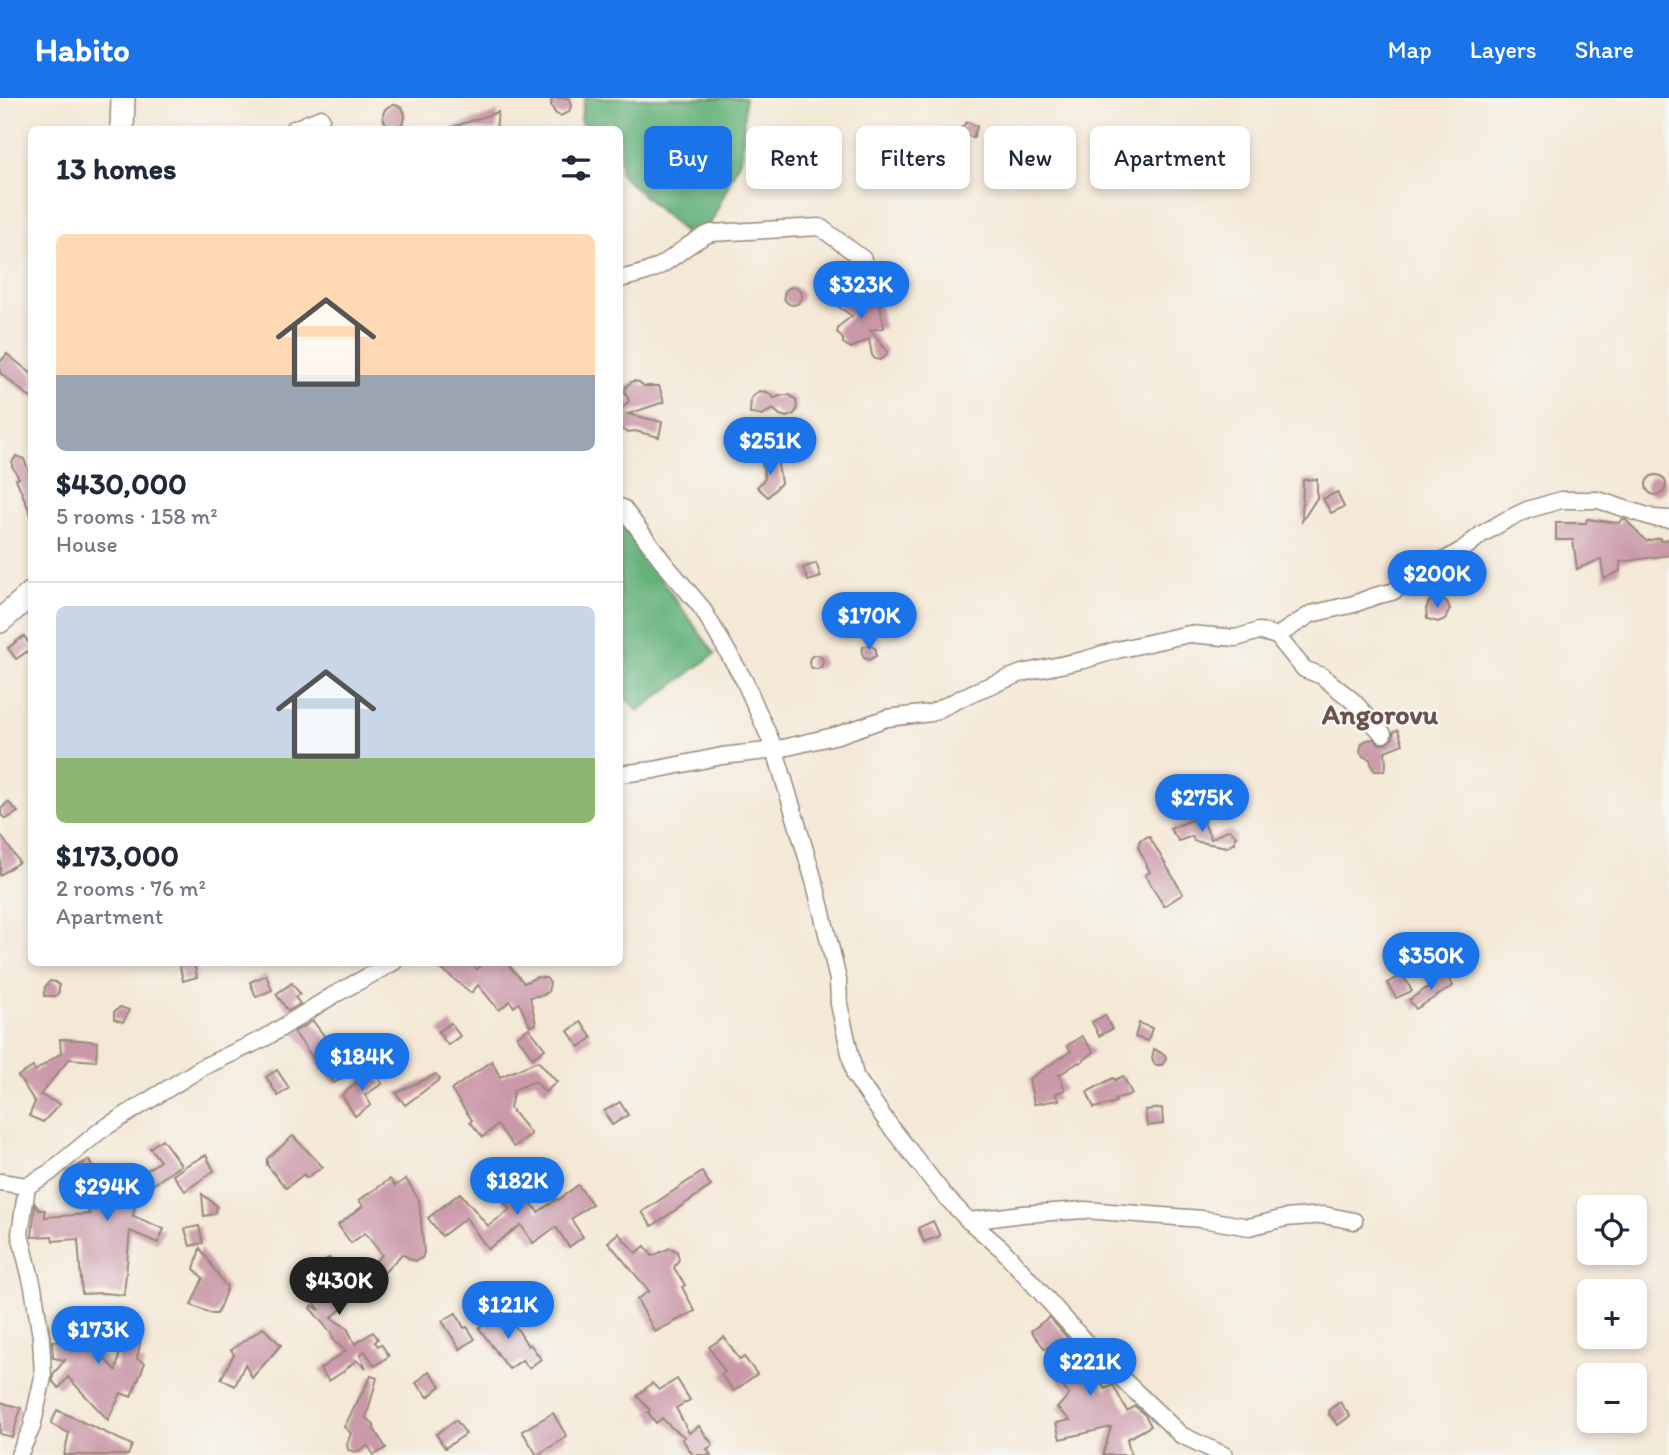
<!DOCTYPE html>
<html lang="en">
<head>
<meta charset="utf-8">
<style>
  :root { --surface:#fff; --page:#f6f6f7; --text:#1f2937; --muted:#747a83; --line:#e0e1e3; --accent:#1a73e8 }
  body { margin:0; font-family:Itim,sans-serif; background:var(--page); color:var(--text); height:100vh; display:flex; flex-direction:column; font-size:26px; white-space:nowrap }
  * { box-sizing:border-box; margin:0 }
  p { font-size:23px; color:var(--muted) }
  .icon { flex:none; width:38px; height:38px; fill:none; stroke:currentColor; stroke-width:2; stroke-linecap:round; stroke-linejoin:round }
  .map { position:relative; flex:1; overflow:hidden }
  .details { position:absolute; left:28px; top:28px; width:595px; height:840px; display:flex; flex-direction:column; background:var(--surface); border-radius:10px; box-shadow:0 4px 10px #0003 }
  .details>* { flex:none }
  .top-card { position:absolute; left:644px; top:28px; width:665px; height:63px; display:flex; gap:14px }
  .buttons { position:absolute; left:1577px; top:1097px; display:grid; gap:14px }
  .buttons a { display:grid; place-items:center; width:70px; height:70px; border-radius:10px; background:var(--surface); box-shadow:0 4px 10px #0003; font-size:35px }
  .price { position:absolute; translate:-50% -60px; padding:0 16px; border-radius:24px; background:var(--accent); color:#fff; font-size:23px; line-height:46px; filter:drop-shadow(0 2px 4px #0008) }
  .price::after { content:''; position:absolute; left:50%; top:42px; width:21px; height:16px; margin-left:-10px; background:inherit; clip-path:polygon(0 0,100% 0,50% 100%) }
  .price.current { background:#222; color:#fff }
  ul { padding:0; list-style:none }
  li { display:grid; align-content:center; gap:14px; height:371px; padding:0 28px }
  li+li { border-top:2px solid var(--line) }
  li span { display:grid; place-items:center; height:217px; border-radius:10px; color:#555 }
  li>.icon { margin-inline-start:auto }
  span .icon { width:126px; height:126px; fill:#fffc; stroke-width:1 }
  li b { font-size:30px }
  h2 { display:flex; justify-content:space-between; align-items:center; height:84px; padding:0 28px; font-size:30px }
  .tag { padding:0 24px; border-radius:10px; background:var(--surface); box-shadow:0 4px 10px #0003; font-size:24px; line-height:63px }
  .tag.current { background:var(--accent); color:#fff }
  header { display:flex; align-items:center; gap:42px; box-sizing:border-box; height:98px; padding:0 35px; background:var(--accent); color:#fff }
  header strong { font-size:33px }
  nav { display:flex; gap:38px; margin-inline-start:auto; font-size:24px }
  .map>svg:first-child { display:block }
  .forest { fill:#66b27c; stroke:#506e4d; stroke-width:2 }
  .building { fill:#ca98a9 }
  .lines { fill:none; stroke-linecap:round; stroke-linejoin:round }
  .street-casing { stroke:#98897a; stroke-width:19 }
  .secondary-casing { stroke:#98897a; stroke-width:26 }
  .street { stroke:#fff; stroke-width:16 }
  .secondary { stroke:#fff; stroke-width:23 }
  .labels { text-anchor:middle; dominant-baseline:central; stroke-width:5; stroke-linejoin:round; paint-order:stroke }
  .quarter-label { font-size:28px; font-weight:bold; fill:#6d504f; stroke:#f6f6f2 }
</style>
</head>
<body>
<header>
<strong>Habito</strong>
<nav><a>Map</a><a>Layers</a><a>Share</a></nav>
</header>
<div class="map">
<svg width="1669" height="1357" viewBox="0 0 1669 1357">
  <rect width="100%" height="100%" fill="#f6f6f2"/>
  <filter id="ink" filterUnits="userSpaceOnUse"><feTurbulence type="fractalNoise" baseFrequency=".0143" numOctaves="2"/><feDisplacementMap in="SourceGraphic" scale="14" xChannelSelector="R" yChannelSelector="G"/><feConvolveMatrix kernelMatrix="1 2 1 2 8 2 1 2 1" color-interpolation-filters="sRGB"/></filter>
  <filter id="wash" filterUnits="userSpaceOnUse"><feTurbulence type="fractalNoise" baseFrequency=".00686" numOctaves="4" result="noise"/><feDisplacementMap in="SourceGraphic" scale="28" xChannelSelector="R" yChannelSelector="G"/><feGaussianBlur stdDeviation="1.57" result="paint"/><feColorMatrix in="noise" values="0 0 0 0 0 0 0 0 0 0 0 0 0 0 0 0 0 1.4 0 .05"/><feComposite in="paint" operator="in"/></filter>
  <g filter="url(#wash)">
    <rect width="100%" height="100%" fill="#f4e8d6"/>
    <!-- forest -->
    <g class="forest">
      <polygon points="585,0 745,0 742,57 711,125 687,137 620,76 620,32 586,31 580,23"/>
      <polygon points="620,425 715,556 638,613 620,594"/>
    </g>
    <g id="blocks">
      <!-- building -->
      <g class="building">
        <polygon points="552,0 569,0 571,7 569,14 560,18 555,15 551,7"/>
        <circle cx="394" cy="18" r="11"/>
        <polygon points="498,14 496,32 454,32 453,29"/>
        <polygon points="967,24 977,28 973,40 958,33"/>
        <polygon points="860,187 866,192 868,207 880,205 884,230 870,232 887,253 886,258 880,262 875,261 872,257 869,241 851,250 843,245 843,241 837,234 839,228 852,218 839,209 837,204 838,199 842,196 850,195 854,189"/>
        <circle cx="793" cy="198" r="9"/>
        <polygon points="7,256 32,276 32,301 0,275 0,264"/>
        <polygon points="633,283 639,284 644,288 659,288 664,304 628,316 662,324 659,339 635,333 627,334 620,331 620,312 629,303 625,294 626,288"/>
        <polygon points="759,293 767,294 774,300 783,297 790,297 796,302 797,310 796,313 794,316 787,319 780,317 773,311 762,317 750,315 751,300"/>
        <polygon points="16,358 24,361 30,376 32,375 32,419 16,381 19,380 12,368 12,364"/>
        <polygon points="777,360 781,385 768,399 757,389 765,381 762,362"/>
        <circle cx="1656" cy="387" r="10"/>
        <polygon points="1317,381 1317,400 1302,423 1303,382"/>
        <polygon points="1337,394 1344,409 1331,415 1323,401"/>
        <polygon points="1587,421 1618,425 1623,421 1626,422 1646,443 1660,440 1660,443 1669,441 1669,457 1620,464 1620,473 1604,481 1601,461 1577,471 1573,442 1556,442 1556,425 1586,425"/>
        <polygon points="816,465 821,479 808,483 803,470"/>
        <polygon points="899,499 906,521 875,508"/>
        <polygon points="1436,500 1440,500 1447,504 1450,511 1445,521 1438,524 1427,521 1426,511 1429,504"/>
        <polygon points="24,538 32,550 16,561 8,550"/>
        <polygon points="870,547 876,551 876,558 869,562 864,560 862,555 863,549"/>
        <circle cx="816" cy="564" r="7"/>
        <polygon points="1398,632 1403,646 1385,653 1386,667 1384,673 1375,673 1372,669 1370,661 1364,659 1360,654 1362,645 1367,642 1374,641 1379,646 1386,646 1393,640 1393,634"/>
        <polygon points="8,704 18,714 6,721 1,717 1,711"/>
        <polygon points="1201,718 1211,741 1225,733 1230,732 1236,738 1234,745 1227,749 1194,743 1192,738 1179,743 1170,731"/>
        <polygon points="0,736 19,764 0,777"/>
        <polygon points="1149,738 1183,796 1164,808 1145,777 1150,774 1138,749 1140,742"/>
        <polygon points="1412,848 1420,859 1400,873 1392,862"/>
        <polygon points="179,864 194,864 197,879 183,883"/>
        <polygon points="433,864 469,864 477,871 485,864 506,864 524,885 537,879 546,880 550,885 548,894 543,897 530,899 536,926 530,928 519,905 514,909 510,903 499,912 478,887 471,895"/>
        <polygon points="266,877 272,892 256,899 250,884"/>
        <polygon points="1403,877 1412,893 1396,900 1387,885"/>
        <polygon points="1446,877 1453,888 1416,911 1409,902"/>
        <polygon points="50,883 55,884 59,887 59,894 56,898 44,898 45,889"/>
        <polygon points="292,885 300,896 295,899 300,906 288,913 276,896"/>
        <polygon points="120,909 129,912 126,919 123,924 114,921 114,914"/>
        <polygon points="1105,917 1112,931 1099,938 1092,924"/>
        <polygon points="313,923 352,975 334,985 324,970 322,972 294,934"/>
        <polygon points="581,924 592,940 579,949 568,933"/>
        <polygon points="451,925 460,938 448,947 438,934"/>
        <polygon points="1139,925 1152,930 1148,943 1135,939"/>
        <polygon points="529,930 545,951 533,960 517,939"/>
        <polygon points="1082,938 1094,954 1080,965 1079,964 1059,977 1065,992 1055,996 1059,1002 1034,1006 1029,981 1071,953 1067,948"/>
        <polygon points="60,941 80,942 97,944 96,963 69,961 40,997 60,1006 43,1024 29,1018 36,1002 35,1004 18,978 33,969 35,973 61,955"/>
        <polygon points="1154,951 1165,957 1166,961 1162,967 1155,967 1152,960"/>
        <polygon points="492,963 500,979 538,963 557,984 545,994 535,983 514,992 510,1010 531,1036 514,1049 497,1027 483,1039 470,1024 472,1022 451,992"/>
        <polygon points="373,971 382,986 365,997 371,1007 355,1018 342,997"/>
        <polygon points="277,972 289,990 278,998 266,979"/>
        <polygon points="436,976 440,981 405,1007 396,995"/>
        <polygon points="1123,978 1132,996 1115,1001 1116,1004 1094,1010 1087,994 1113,980 1115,982"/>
        <polygon points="620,1004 628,1017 612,1027 604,1013"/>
        <polygon points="1162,1010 1163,1026 1147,1028 1145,1012"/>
        <polygon points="293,1038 323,1069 306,1080 304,1076 286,1090 267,1067 267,1061"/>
        <polygon points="162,1041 181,1067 137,1098 133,1118 164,1131 158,1145 130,1133 124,1197 104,1195 82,1196 78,1141 53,1143 52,1138 32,1139 35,1106 39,1112 45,1112 45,1119 90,1116 79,1097 85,1093 74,1070 89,1062 100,1087 123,1077 126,1087 160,1063 150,1050"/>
        <polygon points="206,1057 214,1073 185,1093 173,1077 187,1067"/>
        <polygon points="702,1074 711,1088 652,1128 642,1114"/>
        <polygon points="390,1081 395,1088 406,1081 419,1102 424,1154 422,1160 416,1163 410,1161 402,1156 380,1179 370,1169 382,1157 365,1135 351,1145 338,1127 363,1108 359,1102"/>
        <polygon points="517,1085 538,1114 557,1101 558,1102 578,1087 592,1106 571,1121 583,1139 569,1149 556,1129 533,1145 521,1127 488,1151 466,1120 442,1138 428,1120 460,1095 488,1128 510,1112 500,1098"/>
        <polygon points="202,1096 217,1108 215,1116 204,1118"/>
        <polygon points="933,1123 940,1138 924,1144 918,1130"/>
        <polygon points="199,1128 203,1145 190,1148 185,1131"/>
        <polygon points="618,1135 636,1155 645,1148 652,1158 670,1150 677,1153 679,1161 674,1170 685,1187 682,1189 695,1213 655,1234 637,1201 649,1193 608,1144"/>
        <polygon points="200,1150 227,1190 217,1216 212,1216 191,1207 203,1180 194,1171"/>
        <polygon points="329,1160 359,1196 331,1220 347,1230 355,1246 373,1234 378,1241 375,1244 378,1248 381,1246 389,1258 375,1268 365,1253 360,1257 366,1270 356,1262 344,1273 329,1283 320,1271 346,1253 334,1243 331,1235 310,1210 312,1207 320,1212 299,1183"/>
        <polygon points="499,1211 518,1232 528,1248 530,1246 541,1261 529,1270 522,1262 509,1271 479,1230"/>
        <polygon points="456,1215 464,1230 467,1229 475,1241 460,1251 442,1223"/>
        <polygon points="71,1217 91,1219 88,1248 91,1248 116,1272 125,1231 142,1235 137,1261 145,1265 131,1299 121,1295 108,1322 68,1279 59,1290 53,1284 53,1276 65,1262 53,1260 52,1243 68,1245"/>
        <polygon points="1049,1219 1072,1245 1105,1291 1113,1287 1127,1313 1135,1308 1145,1317 1151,1328 1127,1341 1131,1357 1103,1357 1111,1329 1060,1341 1056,1325 1070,1322 1057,1310 1069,1297 1057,1280 1071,1270 1053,1245 1045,1251 1031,1233"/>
        <polygon points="263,1230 281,1247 252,1280 245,1266 235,1288 221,1281 234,1256 231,1252"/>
        <polygon points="724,1239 740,1262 744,1259 757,1276 734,1293 721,1277 725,1274 709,1249"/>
        <polygon points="429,1273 441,1288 428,1299 416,1285"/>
        <polygon points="371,1278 377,1280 366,1320 374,1326 374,1331 386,1350 374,1357 368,1348 356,1354 348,1352 347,1346 351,1335 344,1329"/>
        <polygon points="677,1281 690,1302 676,1310 689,1335 699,1328 713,1347 707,1351 711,1357 693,1357 682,1341 685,1339 671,1329 662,1320 656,1325 648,1314 650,1312 637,1298 652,1285 659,1292"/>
        <polygon points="0,1304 21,1310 12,1339 0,1336"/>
        <polygon points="1340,1304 1350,1318 1338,1327 1329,1316 1330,1315 1329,1312"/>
        <polygon points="57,1312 132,1347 128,1357 64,1357 69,1335 51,1326"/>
        <polygon points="553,1315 567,1339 537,1357 522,1333"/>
        <polygon points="456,1322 466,1336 445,1350 436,1336"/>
      </g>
    </g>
  </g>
  <g filter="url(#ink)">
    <use href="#blocks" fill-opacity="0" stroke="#98897a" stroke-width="2"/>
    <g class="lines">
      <defs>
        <g id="street">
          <polyline points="292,32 321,20"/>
          <path d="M 620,181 C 635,177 649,175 663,166 C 679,156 692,142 711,135 L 820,129 L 863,161"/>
          <polyline points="620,409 623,410 664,465 702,510 744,582 775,652 815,786 832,856 838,882 839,906 855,978 887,1024 944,1097 969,1123 1002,1151 1097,1257 1181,1337 1224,1357"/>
          <polyline points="1277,538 1311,516 1354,506 1375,498 1392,494 1462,452 1482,436 1506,422 1527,412 1561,402 1598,402 1654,420 1669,421"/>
          <polyline points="620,676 654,672 722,658 775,652 838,637 887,620 931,615 976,593 1022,575 1084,562 1117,552 1189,536 1236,540 1259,533 1277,538 1304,571 1322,578 1353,603 1383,636"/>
          <polyline points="0,1084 27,1088 49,1075 101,1032 203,969 265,940 332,898 394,864"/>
          <polyline points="969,1123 1022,1116 1085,1112 1202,1121 1249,1129 1285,1120 1324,1117 1354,1123"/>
          <polyline points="19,1357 32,1329 43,1279 41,1239 33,1189 20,1136 27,1088"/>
        </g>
        <g id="secondary">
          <polyline points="122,32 123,0"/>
          <polyline points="0,523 32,495"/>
        </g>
      </defs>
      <!-- street casing -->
      <use href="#street" class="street-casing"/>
      <!-- secondary casing -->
      <use href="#secondary" class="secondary-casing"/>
      <!-- street -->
      <use href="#street" class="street"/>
      <!-- secondary -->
      <use href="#secondary" class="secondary"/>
    </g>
  </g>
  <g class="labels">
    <!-- quarter labels -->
    <g class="quarter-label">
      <text x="1380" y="616">Angorovu</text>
    </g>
  </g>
</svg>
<div class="buttons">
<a><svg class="icon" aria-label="locate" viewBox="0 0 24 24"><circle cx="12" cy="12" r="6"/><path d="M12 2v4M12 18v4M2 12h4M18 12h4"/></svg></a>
<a>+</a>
<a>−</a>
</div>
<b class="price" style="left:861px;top:223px">$323K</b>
<b class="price" style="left:770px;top:379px">$251K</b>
<b class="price" style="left:1437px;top:512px">$200K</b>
<b class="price" style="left:869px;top:554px">$170K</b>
<b class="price" style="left:1202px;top:736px">$275K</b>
<b class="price" style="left:1431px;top:894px">$350K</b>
<b class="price" style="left:362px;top:995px">$184K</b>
<b class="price" style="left:517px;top:1119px">$182K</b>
<b class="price" style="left:107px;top:1125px">$294K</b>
<b class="price current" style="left:339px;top:1219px">$430K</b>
<b class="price" style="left:508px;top:1243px">$121K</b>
<b class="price" style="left:98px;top:1268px">$173K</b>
<b class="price" style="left:1090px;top:1300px">$221K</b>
<div class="top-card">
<a class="tag current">Buy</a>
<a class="tag">Rent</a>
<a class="tag">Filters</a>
<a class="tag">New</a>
<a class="tag">Apartment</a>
</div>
<section class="details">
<h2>13 homes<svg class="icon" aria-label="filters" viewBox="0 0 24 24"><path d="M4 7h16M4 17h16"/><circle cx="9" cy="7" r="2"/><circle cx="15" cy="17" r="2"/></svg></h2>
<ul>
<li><span style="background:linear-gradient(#ffd9b3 65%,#9aa5b1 0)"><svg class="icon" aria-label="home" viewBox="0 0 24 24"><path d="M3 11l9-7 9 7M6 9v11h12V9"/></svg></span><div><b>$430,000</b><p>5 rooms · 158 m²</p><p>House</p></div></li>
<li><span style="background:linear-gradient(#c9d6e8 70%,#8fb573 0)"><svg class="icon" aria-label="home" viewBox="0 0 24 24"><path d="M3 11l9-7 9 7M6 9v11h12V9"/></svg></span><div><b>$173,000</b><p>2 rooms · 76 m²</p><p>Apartment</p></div></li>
</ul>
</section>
</div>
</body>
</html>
